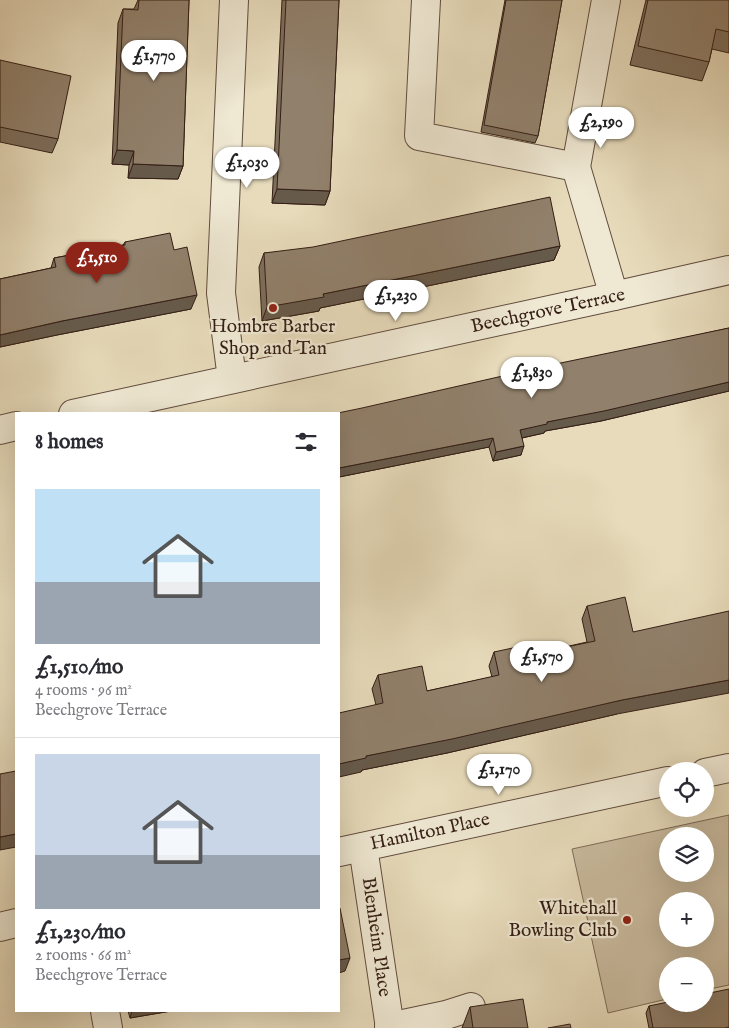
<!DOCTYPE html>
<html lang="en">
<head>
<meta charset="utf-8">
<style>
  :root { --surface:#fff; --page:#f2f2f3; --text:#2b2b33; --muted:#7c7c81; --line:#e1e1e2; --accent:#8f2418 }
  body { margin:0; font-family:"IM FELL English",serif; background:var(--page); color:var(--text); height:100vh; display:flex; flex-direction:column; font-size:19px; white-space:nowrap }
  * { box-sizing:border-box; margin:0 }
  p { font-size:16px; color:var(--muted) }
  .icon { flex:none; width:28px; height:28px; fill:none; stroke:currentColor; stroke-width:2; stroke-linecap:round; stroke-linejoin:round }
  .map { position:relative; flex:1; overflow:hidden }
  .drawer { position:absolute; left:15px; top:412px; width:325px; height:600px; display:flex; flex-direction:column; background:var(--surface); border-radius:0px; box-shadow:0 5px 20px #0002 }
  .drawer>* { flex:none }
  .tools { position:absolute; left:659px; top:762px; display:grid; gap:10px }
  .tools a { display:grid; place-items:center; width:55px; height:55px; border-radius:50%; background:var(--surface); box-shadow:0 5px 20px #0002; font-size:25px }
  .price { position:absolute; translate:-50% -42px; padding:0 11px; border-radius:18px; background:#fff; color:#222; font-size:16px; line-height:32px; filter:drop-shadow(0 1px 2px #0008) }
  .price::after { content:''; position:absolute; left:50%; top:30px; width:15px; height:11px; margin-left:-8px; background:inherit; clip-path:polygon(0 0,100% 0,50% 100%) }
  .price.active { background:var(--accent); color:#fff }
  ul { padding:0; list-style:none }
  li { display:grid; align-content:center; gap:10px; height:265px; padding:0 20px }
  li+li { border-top:1px solid var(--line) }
  li span { display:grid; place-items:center; height:155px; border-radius:0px; color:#555 }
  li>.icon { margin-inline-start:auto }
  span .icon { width:90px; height:90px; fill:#fffc; stroke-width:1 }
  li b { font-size:21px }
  h2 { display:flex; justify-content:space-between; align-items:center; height:60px; padding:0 20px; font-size:21px }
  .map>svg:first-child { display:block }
  .green { fill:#c9bb9f; stroke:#7e6c5a; fill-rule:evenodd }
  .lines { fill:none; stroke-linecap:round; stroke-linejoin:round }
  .minor-casing { stroke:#614d3e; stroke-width:30 }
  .minor { stroke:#efe8d3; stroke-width:28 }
  .wall { fill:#7d6e5c; stroke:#341e15 }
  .shaded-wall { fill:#665a4b; stroke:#341e15 }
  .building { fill:#91806b; stroke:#341e15 }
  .poi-dot { fill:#8f2418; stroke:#efe8d3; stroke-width:2 }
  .labels { text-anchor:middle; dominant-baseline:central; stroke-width:4.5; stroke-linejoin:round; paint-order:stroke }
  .street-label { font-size:19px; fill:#341e15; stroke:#efe8d3 }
  .poi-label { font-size:19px; fill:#341e15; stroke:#efe8d3 }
</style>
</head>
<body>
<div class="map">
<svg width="729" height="1028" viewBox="0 0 729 1028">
  <rect width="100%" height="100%" fill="#e7dbbb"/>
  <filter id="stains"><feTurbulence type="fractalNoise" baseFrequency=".004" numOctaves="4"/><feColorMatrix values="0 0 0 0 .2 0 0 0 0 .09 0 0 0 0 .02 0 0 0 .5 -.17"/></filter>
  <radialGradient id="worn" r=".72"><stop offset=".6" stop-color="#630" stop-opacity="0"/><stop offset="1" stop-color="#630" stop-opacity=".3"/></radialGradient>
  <!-- green -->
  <path class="green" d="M 729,815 L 729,985 L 705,990 L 705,966 L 668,966 L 667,999 L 608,1013 L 572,849 ZM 668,836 L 705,836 L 705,874 L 668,874 ZM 668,901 L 705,901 L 705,939 L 668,939 Z"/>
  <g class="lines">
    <defs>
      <g id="minor">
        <polyline points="426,0 419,136 576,167"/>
        <polyline points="606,0 576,167 614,296"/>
        <polyline points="232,379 221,293 234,0"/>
        <polyline points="73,414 614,296 729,270"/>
        <polyline points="0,430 16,426"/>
        <polyline points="705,773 729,768"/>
        <polyline points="363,847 390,1028"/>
        <polyline points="339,852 668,781"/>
        <polyline points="0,927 16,923"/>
        <polyline points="105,1011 108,1028"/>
        <polyline points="389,1027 446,1015 471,1007"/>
      </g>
    </defs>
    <!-- minor casing -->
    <use href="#minor" class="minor-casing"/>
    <!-- minor -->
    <use href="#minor" class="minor"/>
  </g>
  <!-- wall -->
  <g class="wall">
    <polygon points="138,0 189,0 183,166 178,179 128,178 129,165 112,164 118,23 123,9 134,9"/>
    <polygon points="282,0 339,0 330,191 325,205 272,203"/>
    <polygon points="505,0 562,0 538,136 535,143 481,132"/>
    <polygon points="646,0 729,0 729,53 712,49 709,62 702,81 630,65"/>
    <polygon points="0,60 58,139 52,153 0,142"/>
    <polygon points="125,242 174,250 191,309 57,335 0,347 0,279 51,268 54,258 123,245"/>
    <polygon points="560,246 554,260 320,308 319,311 262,321 259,267 264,253"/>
    <polygon points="729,328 729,391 601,421 545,431 544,433 522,438 521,455 493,461 489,447 339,477 339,414"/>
    <polygon points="587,606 617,714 447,753 362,770 361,772 376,705 372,689 378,675 427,691 492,677 489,666 494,652 538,653 587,642 582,619"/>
    <polygon points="649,1006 729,1028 649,1028 646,1013"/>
    <polygon points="470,1007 528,1028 462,1028"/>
    <polygon points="128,1011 171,1011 130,1018"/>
  </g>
  <!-- shaded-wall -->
  <g class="shaded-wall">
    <polygon points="117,150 134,151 129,165 112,164"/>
    <polygon points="133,164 183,166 178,179 128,178"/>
    <polygon points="277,189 330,191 325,205 272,203"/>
    <polygon points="560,246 554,260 320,308 319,311 262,321 267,307 323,294"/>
    <polygon points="197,295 191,309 57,335 0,347 0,335 62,321"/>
    <polygon points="729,382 729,391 601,421 545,431 544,433 517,439 520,430 547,422"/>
    <polygon points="493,438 489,447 339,477 339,468"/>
    <polygon points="524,446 521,455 493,461 496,452"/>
    <polygon points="729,680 729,693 617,714 447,753 362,770 361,772 339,777 339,764 366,756 622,700"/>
    <polygon points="16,834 16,847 0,850 0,837"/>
    <polygon points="350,958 345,971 339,973 339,960"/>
    <polygon points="132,1011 171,1011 130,1018"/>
  </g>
  <!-- building -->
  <g class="building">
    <polygon points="139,0 189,0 183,166 133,164 134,151 117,150 123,9 138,10"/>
    <polygon points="286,0 339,0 330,191 277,189"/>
    <polygon points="506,0 562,0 538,136 484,125"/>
    <polygon points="648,0 729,0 729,32 716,29 709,62 638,46"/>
    <polygon points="0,60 71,76 58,139 0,127"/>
    <polygon points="550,197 560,246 323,294 324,297 267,307 264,253 313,247"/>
    <polygon points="170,233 174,250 187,247 197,295 62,321 0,335 0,279 56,267 54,258 125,245 125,242"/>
    <polygon points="729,328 729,382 604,411 547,422 547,424 520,430 524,446 496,452 493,438 339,468 339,414 333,414 362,408 551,365"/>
    <polygon points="625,597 633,632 729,611 729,680 622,700 452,739 366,756 366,758 339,764 339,713 383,703 378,675 422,666 427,691 499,675 494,652 536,643 538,653 595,641 587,606"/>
    <polygon points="16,771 16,834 0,837 0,774"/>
    <polygon points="339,908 340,908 350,958 339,960"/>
    <polygon points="729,989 729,1027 725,1028 653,1028 649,1006 668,1002 668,1004 705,1004 705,994"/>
    <polygon points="523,999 528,1028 473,1028 470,1007"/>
    <polygon points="570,1024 571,1028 548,1028"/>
  </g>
  <!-- markers -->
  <g class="poi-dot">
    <circle cx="273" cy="308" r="5"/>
    <circle cx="627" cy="920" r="5"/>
  </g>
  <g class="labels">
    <!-- street labels -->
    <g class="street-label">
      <text transform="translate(548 311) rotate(-12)">Beechgrove Terrace</text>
      <text transform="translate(430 832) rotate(-12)">Hamilton Place</text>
      <text transform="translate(376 937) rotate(82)">Blenheim Place</text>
    </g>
    <!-- poi labels -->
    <g class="poi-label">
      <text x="273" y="327">Hombre Barber<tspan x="273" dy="22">Shop and Tan</tspan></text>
      <text x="617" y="909" text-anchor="end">Whitehall<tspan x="617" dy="22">Bowling Club</tspan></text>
    </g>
  </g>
  <rect width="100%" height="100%" filter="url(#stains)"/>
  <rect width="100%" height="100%" fill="url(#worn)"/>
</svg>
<div class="tools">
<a><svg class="icon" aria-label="locate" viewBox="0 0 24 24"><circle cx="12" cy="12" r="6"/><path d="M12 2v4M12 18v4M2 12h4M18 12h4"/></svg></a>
<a><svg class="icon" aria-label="layers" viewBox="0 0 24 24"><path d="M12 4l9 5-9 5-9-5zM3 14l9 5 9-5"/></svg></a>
<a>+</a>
<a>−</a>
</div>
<b class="price" style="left:154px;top:82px">£1,770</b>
<b class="price" style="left:601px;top:149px">£2,190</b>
<b class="price" style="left:247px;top:189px">£1,030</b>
<b class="price active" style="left:97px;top:284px">£1,510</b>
<b class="price" style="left:396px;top:322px">£1,230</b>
<b class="price" style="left:532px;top:399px">£1,830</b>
<b class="price" style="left:542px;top:683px">£1,570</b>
<b class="price" style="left:499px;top:796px">£1,170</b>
<section class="drawer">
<h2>8 homes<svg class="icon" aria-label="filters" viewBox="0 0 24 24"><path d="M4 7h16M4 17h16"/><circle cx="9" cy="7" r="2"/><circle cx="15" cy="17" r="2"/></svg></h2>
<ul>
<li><span style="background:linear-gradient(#bfe0f5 60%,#9aa5b1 0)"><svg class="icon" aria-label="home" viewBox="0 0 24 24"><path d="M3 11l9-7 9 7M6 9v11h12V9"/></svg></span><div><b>£1,510/mo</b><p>4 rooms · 96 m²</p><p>Beechgrove Terrace</p></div></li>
<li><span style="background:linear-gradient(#c9d6e8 65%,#9aa5b1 0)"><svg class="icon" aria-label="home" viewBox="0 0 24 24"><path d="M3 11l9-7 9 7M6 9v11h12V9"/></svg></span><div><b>£1,230/mo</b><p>2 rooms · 66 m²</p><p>Beechgrove Terrace</p></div></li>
</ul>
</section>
</div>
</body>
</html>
